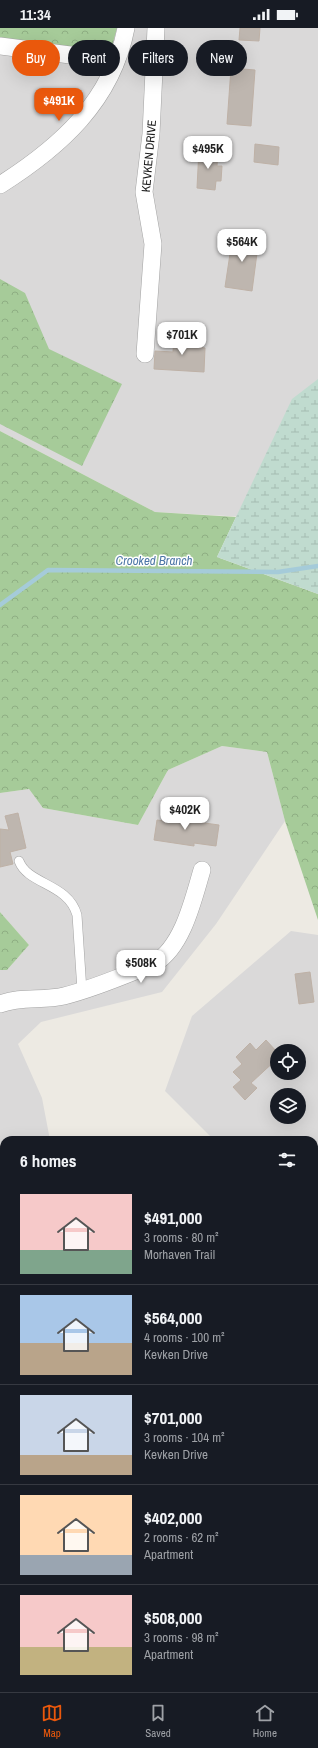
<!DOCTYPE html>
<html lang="en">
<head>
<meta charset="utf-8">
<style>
  :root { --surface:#171b24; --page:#242831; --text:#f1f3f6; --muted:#9ea1a6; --line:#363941; --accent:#ea580c }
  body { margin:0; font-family:"Archivo Narrow",sans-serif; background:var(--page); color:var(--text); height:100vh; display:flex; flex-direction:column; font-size:15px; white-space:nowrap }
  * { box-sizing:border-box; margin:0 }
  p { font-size:13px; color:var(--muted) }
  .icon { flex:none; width:22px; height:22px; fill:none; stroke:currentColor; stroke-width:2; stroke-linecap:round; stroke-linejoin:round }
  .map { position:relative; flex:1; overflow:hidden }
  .sheet { position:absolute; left:0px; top:1108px; width:318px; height:556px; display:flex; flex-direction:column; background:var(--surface); border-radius:12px 12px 0 0; box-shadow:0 4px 16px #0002 }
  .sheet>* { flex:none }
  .banner { position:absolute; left:12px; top:12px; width:294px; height:36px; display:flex; gap:8px }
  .tools { position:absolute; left:270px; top:1016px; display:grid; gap:8px }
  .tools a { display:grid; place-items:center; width:36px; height:36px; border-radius:50%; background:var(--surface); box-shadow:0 4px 16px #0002; font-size:20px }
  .price { position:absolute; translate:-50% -34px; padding:0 9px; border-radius:8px; background:#fff; color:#222; font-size:13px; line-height:26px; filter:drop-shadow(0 1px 2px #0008) }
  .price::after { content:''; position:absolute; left:50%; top:24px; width:12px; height:9px; margin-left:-6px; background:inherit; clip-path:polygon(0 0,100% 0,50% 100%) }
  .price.selected { background:var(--accent); color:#fff }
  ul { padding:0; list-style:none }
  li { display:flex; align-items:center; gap:12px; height:100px; padding:0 20px }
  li+li { border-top:1px solid var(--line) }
  li span { display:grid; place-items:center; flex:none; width:112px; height:80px; border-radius:0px; color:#555 }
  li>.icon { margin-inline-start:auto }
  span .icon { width:48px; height:48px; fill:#fffc; stroke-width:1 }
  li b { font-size:17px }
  h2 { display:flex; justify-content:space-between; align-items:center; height:48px; padding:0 20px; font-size:17px }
  .tag { padding:0 14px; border-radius:18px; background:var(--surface); box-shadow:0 4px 16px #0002; font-size:14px; line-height:36px }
  .tag.selected { background:var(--accent); color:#fff }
  .status { display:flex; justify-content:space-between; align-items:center; height:28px; padding:0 20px; background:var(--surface); direction:ltr }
  .status svg { height:11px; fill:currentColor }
  .tab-bar { display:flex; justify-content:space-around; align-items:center; height:56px; border-top:1px solid var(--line); background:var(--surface); font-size:11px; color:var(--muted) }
  .tab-bar a { display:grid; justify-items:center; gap:2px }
  .tab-bar .selected { color:var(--accent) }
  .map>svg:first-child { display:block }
  .residential { fill:#dad9d9; fill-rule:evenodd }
  .forest { fill:url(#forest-crowns) }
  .wetland { fill:url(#wetland-marsh) }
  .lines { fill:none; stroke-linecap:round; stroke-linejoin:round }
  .stream { stroke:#a5cbd9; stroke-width:4.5 }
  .building { fill:#beb6af; stroke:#beb1a6 }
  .service-casing { stroke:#a3a3a3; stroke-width:10 }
  .minor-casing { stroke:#a3a3a3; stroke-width:18 }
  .tertiary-casing { stroke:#a3a3a3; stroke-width:23 }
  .service { stroke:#fff; stroke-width:9 }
  .minor { stroke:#fff; stroke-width:17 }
  .tertiary { stroke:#fff; stroke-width:22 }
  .labels { text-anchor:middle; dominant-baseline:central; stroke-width:3; stroke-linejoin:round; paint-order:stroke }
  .street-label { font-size:12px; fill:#1c1c1c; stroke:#fff }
  .water-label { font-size:13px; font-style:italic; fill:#4e77a7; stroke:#fff }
</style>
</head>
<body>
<div class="status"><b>11:34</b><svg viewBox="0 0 49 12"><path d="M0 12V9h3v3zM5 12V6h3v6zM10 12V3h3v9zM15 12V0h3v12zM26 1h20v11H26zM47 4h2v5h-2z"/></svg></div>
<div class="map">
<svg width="318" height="1664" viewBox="0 0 318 1664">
  <defs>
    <pattern id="forest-crowns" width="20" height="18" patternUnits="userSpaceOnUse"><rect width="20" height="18" fill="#a6cb99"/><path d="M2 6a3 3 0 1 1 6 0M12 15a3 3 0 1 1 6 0" fill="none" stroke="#8eae83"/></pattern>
    <pattern id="wetland-marsh" width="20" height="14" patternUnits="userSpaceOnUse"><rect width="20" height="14" fill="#c0dbcf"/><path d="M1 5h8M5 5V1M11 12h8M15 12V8" fill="none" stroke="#a4bbb1"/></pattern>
  </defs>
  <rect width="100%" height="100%" fill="#edeae3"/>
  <!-- residential -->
  <g class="residential">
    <polygon points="0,0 318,0 318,493 155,484 0,403"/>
    <polygon points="222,718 267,724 285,793 216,896 162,964 41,994 18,1016 42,1070 50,1112 4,1112 4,1217 0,1230 0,942 7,942 29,917 0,884 0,765 29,761 43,780 138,797 168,742"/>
    <path d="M 291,903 L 318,907 L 318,1664 L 0,1664 L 0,1311 L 4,1319 L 4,1660 L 314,1660 L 314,1112 L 210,1112 L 210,1108 L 165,1063 L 192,988 ZM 277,1023 L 299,1023 L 299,1045 L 277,1045 ZM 277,1067 L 299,1067 L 299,1089 L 277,1089 Z"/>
  </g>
  <!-- forest -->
  <g class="forest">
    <polygon points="0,0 117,0 111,22 0,12"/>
    <polygon points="0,251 25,265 49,321 122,356 82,438 0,396"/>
    <polygon points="0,403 155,484 236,489 217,529 318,566 318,892 285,793 267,724 222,718 168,742 138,797 43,780 29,761 0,765"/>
    <polygon points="0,884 29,917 7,942 0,942"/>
  </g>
  <!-- wetland -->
  <polygon class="wetland" points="318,351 318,566 217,529 292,371"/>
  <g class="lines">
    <!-- stream -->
    <polyline class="stream" points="0,577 48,542 278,544 318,538"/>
  </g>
  <!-- building -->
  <g class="building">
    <polygon points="240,0 260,0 259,13 239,12"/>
    <polygon points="231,40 255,42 251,98 227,96"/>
    <polygon points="255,116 279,119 278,137 254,134"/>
    <polygon points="199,121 218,122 217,138 222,138 221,153 216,153 215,162 197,160"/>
    <polygon points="233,206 259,210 252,263 225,259"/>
    <polygon points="174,307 197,309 197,319 205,320 204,344 154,341 155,323 173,324"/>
    <polygon points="167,782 184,784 183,792 219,797 216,818 194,815 194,818 154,812 157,792 165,793"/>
    <polygon points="18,785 26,820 10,824 13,836 0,839 0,801 9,802 5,788"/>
    <polygon points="310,944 314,974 299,976 295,946"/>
    <polygon points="266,1012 277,1024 277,1031 251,1055 257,1060 245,1072 233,1059 241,1052 233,1044 242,1036 236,1029 250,1015 256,1022"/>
  </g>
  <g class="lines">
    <defs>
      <path id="service" d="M 19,833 C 28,857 68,855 77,887 L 82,963"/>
      <g id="minor">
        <polyline points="0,18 78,28 117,30"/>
        <path d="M 0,157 C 60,119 112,73 126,0"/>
        <polyline points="145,326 153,216 144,164 151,106 156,0"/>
        <path d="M 0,976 C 21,968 43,973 64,968 C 96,960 125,947 155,935 C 183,918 193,872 202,842"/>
        <polyline points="314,1361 318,1304"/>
        <polyline points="314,1554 318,1570"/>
        <polyline points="0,1619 4,1624"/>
        <polyline points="30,1660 33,1664"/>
        <polyline points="295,1660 296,1664"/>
      </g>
      <g id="tertiary">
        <polyline points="314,1615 318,1614"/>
        <polyline points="123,1664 139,1660"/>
      </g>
    </defs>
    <!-- service casing -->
    <use href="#service" class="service-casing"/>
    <!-- minor casing -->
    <use href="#minor" class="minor-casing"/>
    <!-- tertiary casing -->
    <use href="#tertiary" class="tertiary-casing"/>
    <!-- service -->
    <use href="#service" class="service"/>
    <!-- minor -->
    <use href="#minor" class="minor"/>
    <!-- tertiary -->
    <use href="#tertiary" class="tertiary"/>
  </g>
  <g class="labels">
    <!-- street labels -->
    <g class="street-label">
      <text transform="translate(149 128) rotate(-85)">KEVKEN DRIVE</text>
    </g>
    <!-- water labels -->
    <g class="water-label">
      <text x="154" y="532">Crooked Branch</text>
    </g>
  </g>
</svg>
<div class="tools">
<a><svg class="icon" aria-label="locate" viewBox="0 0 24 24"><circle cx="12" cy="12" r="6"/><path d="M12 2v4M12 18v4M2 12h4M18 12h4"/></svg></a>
<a><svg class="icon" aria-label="layers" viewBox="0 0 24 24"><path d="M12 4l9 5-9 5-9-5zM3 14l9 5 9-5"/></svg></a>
</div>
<b class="price selected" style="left:59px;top:94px">$491K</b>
<b class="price" style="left:208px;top:142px">$495K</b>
<b class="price" style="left:242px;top:235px">$564K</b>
<b class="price" style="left:182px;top:328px">$701K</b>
<b class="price" style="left:185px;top:803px">$402K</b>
<b class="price" style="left:141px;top:956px">$508K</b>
<div class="banner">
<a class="tag selected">Buy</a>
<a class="tag">Rent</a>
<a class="tag">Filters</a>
<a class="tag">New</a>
</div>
<section class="sheet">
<h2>6 homes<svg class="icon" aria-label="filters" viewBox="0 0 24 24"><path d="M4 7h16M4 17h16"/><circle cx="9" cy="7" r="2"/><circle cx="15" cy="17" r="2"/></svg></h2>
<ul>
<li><span style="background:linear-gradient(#f6c9c9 70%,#7fa58c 0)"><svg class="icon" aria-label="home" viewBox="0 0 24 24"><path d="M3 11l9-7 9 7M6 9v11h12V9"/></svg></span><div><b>$491,000</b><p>3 rooms · 80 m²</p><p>Morhaven Trail</p></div></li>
<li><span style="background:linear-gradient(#a9c7e8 60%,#b9a48a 0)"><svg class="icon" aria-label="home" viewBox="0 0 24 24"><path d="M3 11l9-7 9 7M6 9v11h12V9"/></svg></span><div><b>$564,000</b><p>4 rooms · 100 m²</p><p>Kevken Drive</p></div></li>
<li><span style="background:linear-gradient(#c9d6e8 75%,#b9a48a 0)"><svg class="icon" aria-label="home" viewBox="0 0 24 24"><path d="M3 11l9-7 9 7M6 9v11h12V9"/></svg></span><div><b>$701,000</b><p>3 rooms · 104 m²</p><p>Kevken Drive</p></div></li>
<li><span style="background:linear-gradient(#ffd9b3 75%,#9aa5b1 0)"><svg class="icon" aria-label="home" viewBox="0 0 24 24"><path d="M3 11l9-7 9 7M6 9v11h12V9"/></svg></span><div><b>$402,000</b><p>2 rooms · 62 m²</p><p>Apartment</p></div></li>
<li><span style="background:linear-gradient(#f6c9c9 65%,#c2b280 0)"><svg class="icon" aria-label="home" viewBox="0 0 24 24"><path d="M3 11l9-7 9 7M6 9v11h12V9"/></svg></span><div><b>$508,000</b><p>3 rooms · 98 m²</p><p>Apartment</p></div></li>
</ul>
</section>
</div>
<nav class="tab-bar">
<a class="selected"><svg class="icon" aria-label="map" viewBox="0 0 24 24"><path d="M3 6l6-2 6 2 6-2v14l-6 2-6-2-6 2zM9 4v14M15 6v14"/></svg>Map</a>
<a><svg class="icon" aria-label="saved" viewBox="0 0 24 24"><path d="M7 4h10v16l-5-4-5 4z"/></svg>Saved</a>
<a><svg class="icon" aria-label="home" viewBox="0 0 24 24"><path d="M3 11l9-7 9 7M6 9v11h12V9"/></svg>Home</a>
</nav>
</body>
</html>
